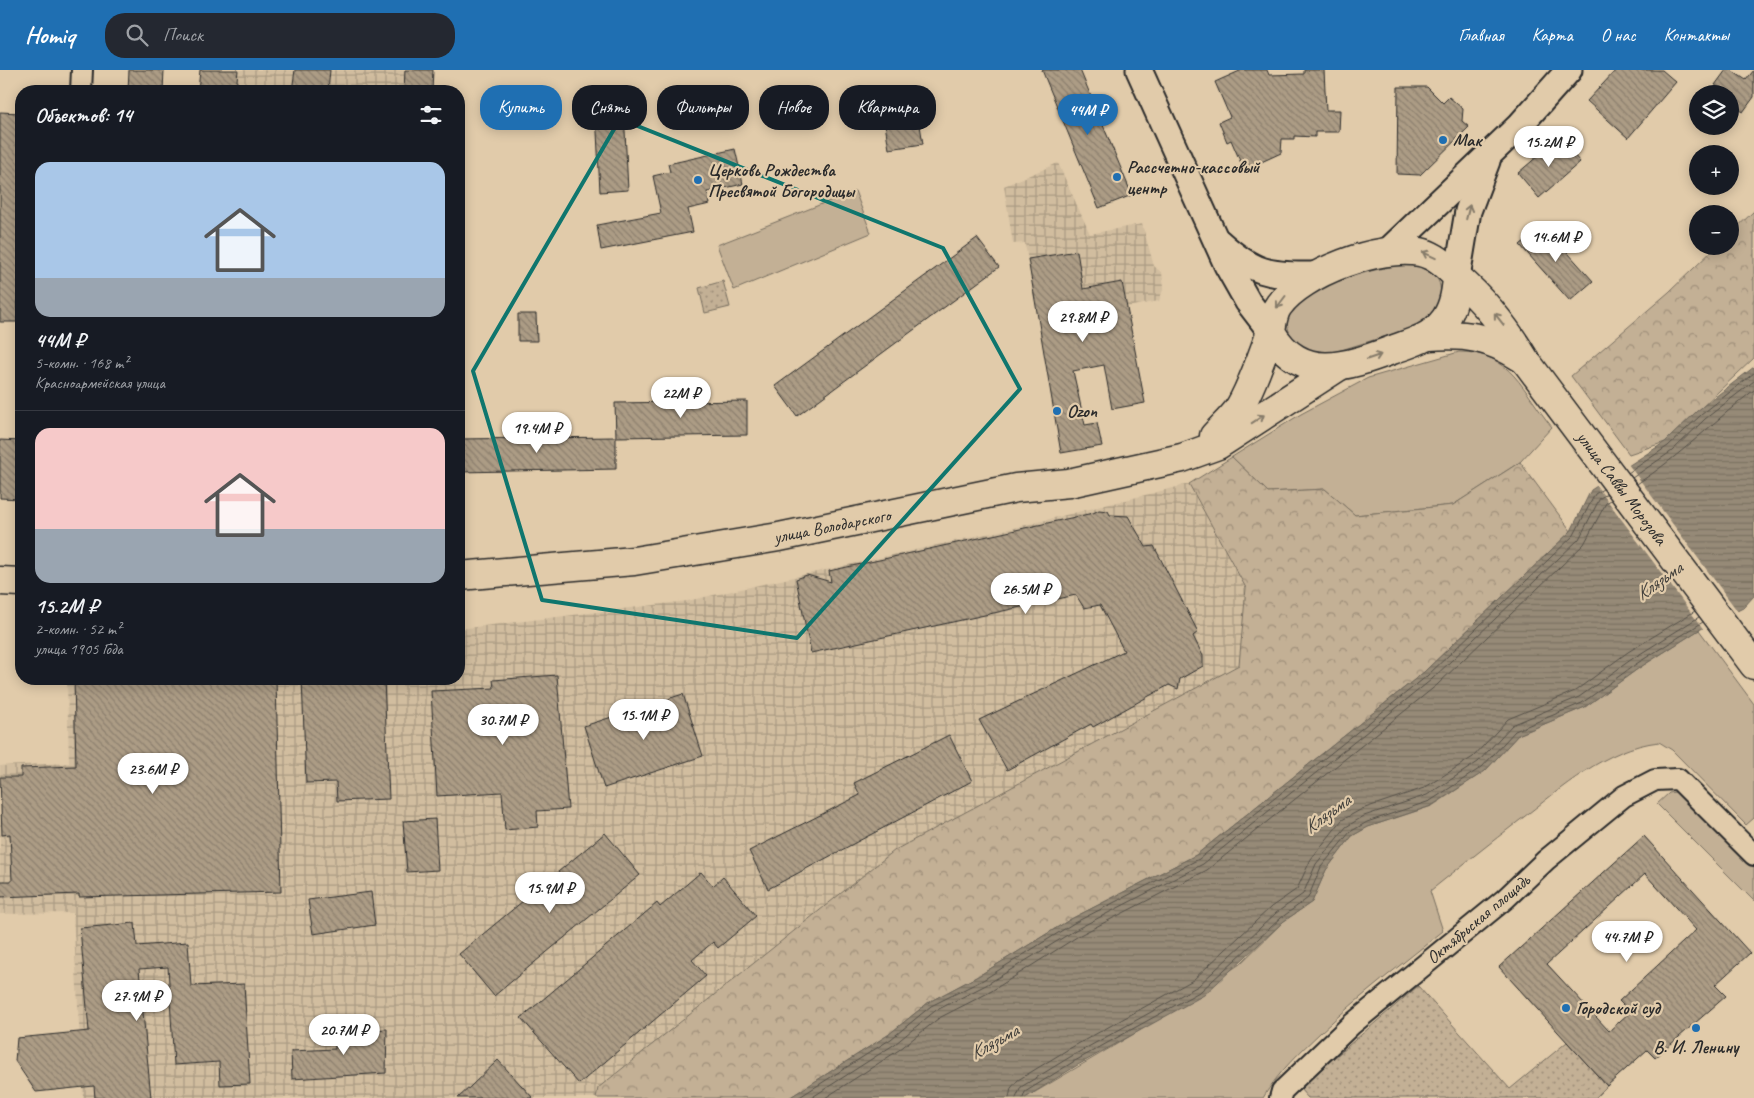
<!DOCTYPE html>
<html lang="ru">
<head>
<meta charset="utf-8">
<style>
  :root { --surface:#171b24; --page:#242831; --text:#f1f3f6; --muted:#9ea1a6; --line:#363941; --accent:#1f6fb2 }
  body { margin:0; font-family:Caveat,sans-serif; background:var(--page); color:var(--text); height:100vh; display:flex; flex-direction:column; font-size:19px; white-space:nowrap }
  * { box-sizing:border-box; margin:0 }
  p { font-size:16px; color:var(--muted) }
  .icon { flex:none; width:28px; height:28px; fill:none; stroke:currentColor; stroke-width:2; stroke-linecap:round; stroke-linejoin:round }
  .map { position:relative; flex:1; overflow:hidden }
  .sheet { position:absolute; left:15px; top:15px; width:450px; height:600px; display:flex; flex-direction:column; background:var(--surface); border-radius:20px; box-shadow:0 2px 12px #0003 }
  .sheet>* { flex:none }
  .banner { position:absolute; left:480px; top:15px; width:475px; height:45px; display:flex; gap:10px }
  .controls { position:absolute; left:1689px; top:15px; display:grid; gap:10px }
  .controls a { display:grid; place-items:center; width:50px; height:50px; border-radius:50%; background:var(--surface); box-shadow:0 2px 12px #0003; font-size:25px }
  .price { position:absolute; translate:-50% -42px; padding:0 11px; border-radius:18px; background:#fff; color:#222; font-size:16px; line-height:32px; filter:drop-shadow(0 1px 2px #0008) }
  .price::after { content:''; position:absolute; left:50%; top:30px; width:15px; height:11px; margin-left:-8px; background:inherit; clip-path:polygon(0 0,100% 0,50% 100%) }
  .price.active { background:var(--accent); color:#fff }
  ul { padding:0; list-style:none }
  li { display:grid; align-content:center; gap:10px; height:265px; padding:0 20px }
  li+li { border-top:1px solid var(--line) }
  li span { display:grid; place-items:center; height:155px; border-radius:15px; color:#555 }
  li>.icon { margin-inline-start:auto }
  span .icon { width:90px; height:90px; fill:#fffc; stroke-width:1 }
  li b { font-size:21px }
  h2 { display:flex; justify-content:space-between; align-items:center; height:60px; padding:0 20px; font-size:21px }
  .chip { padding:0 18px; border-radius:20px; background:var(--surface); box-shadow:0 2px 12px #0003; font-size:18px; line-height:45px }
  .chip.active { background:var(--accent); color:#fff }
  header { display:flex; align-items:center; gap:30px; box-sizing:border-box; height:70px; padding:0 25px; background:var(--accent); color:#fff }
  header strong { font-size:24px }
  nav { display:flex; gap:28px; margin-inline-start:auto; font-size:18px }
  .search { width:350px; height:45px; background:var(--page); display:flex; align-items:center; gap:12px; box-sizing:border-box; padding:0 18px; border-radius:20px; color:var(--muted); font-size:19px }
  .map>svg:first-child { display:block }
  .industrial { fill:url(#industrial-grid) }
  .grass { fill:#c3b095; stroke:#776e60 }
  .forest { fill:url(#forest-crowns); stroke:#776e60 }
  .park { fill:url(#park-dots); stroke:#776e60 }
  .water { fill:url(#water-rules); stroke:#6b6459 }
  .pier { fill:#e1cbaa }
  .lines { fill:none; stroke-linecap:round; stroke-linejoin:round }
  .shore { stroke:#565149; stroke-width:1 }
  .building { fill:url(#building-back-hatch); stroke:#2b2b2b; fill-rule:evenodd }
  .minor-casing { stroke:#2b2b2b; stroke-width:24 }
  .tertiary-casing { stroke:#2b2b2b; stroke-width:29 }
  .secondary-casing { stroke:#2b2b2b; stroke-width:31 }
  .minor { stroke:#e1cbaa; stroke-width:20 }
  .tertiary { stroke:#e1cbaa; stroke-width:25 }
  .secondary { stroke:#e1cbaa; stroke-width:28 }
  .oneway { stroke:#867b6a }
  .marked { fill:none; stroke:#0f766e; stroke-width:4; stroke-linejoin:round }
  .poi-dot { fill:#1f6fb2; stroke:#e1cbaa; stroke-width:2 }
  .labels { text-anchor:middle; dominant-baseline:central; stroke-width:4.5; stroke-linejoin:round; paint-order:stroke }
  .poi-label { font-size:18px; font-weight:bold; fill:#2b2b2b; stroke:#e1cbaa; text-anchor:start }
  .street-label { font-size:18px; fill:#2b2b2b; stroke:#e1cbaa }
  .water-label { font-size:19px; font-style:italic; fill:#403e3a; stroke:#e1cbaa }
</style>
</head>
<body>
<header>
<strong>Homiq</strong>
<div class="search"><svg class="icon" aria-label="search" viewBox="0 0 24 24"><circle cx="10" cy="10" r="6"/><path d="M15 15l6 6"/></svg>Поиск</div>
<nav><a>Главная</a><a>Карта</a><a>О нас</a><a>Контакты</a></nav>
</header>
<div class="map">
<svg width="1754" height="1028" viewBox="0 0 1754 1028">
  <defs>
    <pattern id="industrial-grid" width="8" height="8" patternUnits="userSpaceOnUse" patternTransform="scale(1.25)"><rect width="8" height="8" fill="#d1bd9f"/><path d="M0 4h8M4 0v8" fill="none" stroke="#aa9a82"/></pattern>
    <pattern id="forest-crowns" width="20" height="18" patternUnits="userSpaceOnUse" patternTransform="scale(1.25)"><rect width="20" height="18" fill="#c3b095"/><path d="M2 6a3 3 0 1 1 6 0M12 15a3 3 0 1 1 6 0" fill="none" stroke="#9f8f7a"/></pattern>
    <pattern id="park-dots" width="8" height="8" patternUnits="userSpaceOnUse" patternTransform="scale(1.25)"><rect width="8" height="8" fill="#c3b095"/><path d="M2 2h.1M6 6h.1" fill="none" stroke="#9f8f7a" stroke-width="1.8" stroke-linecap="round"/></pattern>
    <pattern id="water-rules" width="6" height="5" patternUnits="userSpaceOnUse" patternTransform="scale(1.25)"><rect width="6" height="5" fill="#968a77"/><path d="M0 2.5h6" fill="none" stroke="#7b7162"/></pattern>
    <pattern id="building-back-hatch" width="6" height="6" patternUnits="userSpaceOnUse" patternTransform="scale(1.25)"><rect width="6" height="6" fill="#ac9c85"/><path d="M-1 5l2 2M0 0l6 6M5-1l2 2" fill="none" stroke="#8c7f6d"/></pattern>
  </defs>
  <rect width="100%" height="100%" fill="#e1cbaa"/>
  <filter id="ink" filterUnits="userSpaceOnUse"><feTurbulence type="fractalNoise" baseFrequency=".02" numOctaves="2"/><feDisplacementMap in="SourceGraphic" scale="10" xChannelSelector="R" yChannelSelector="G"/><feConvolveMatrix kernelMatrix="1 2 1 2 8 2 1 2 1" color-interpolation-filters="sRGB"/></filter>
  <g filter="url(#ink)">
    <!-- industrial -->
    <g class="industrial">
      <polygon points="200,0 433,0 432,21 198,21"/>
      <polygon points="1058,93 1090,164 1142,154 1154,196 1162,203 1164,217 1159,231 1127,237 1122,212 1064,223 1049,219 1033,222 1025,173 1013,174 1004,116"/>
      <polygon points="1189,414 1246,518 1239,595 895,780 598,1018 596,1028 83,1028 73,843 0,844 0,696 69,693 67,609 459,609 459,559 687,531 1022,456"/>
    </g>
    <!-- grass -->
    <g class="grass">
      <polygon points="855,121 871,163 734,220 717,175"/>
      <path d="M 1413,194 C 1442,202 1443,215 1439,241 L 1416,257 L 1328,284 L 1313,285 L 1292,269 C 1288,260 1284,248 1291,240 C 1309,215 1382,195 1413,194 Z"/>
      <path d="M 1459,282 C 1511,281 1523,322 1552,357 L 1520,392 L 1453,435 L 1355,445 L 1325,419 L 1268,422 L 1232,387 L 1301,344 L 1368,308 Z"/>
      <path d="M 1699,560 L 1754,634 L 1754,748 L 1746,755 L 1672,680 L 1659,672 C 1605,678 1562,718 1520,750 C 1490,773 1460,797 1430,821 L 1443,861 C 1402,894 1360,926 1321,962 C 1300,982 1278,1002 1263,1028 L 1025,1028 L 1139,961 L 1240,894 L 1284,851 L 1312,832 L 1326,800 L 1352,766 L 1368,757 L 1432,736 L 1485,701 L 1518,665 L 1585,637 L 1639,598 Z"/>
      <polygon points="1675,722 1681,723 1754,794 1754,831 1657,734 1669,723"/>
    </g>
    <!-- forest -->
    <g class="forest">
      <polygon points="1754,141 1754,288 1665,372 1629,384 1571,306 1669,222 1717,176 1730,176 1730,164"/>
      <polygon points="1232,387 1268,422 1325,419 1355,445 1453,435 1520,392 1571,461 1424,602 1196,785 1071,849 980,905 929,932 888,965 789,1028 596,1028 598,1018 895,780 1239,595 1246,518 1189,414"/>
    </g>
    <!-- park -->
    <g class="park">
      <polygon points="723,211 730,237 705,243 699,218"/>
      <polygon points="1418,916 1510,1019 1567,972 1607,1016 1595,1028 1308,1028 1299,1018"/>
    </g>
    <!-- water -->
    <polygon class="water" points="1754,297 1754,526 1743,538 1699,560 1639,598 1585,637 1518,665 1485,701 1431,736 1368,757 1352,766 1326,800 1312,832 1284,851 1204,925 1076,996 1025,1028 789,1028 888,965 929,932 980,905 1071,849 1196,785 1424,602 1571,461 1591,420 1665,372 1697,341"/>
    <!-- pier -->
    <polygon class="pier" points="1628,394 1739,543 1704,560 1595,414"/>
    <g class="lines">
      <!-- shore -->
      <g class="shore">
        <polyline points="1628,403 1668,376 1701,345 1754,303"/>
        <polyline points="1632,408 1672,381 1705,349 1754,311"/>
        <path d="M 1637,414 C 1679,387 1714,351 1754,320"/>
        <polyline points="798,1028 891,969 931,936 983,910 1074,853 1199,789 1427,606 1574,465 1595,424 1603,419"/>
        <polyline points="811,1028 895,974 935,941 986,915 1077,859 1203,794 1431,610 1579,469 1600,428 1607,424"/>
        <polyline points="825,1028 899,980 939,948 990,922 1080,865 1207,800 1437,615 1584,474 1606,433 1611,430"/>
        <polyline points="1009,1028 1011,1018 1018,1010 1067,980 1193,910 1271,837 1297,819 1311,789 1342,750 1362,739 1424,718 1473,687 1508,649 1575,621 1628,582 1695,541"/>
        <polyline points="1016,1028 1021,1017 1070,987 1198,916 1276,843 1303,824 1316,794 1346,757 1364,746 1427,725 1478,692 1512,655 1579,627 1632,589 1699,547"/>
        <polyline points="1023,1028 1025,1022 1073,992 1201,921 1281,848 1308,828 1321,797 1350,762 1367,752 1430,731 1482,697 1515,661 1582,633 1636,594 1703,552"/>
      </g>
    </g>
    <!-- building -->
    <g class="building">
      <polygon points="129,0 164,0 163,21 128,21"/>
      <polygon points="200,0 238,0 236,21 198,21"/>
      <polygon points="295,0 330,0 328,21 292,21"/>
      <polygon points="405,0 433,0 432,21 404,21"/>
      <polygon points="1042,0 1080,0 1132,125 1099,138"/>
      <polygon points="1242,0 1267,0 1269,5 1304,4 1304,0 1324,0 1326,40 1340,40 1339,62 1315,62 1315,67 1294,66 1294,69 1282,69 1281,83 1244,100 1231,70 1227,72 1219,52 1230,47 1215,12"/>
      <polygon points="1616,0 1662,0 1676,12 1628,68 1587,31"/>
      <polygon points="1726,0 1731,0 1746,10 1754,0 1754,27 1743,42 1730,33 1730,24 1715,15"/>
      <polygon points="1398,17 1427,17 1443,33 1449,27 1463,39 1462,51 1469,57 1420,105 1397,104"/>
      <polygon points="915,24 923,74 889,79 881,30"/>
      <polygon points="624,41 628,120 600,122 596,42"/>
      <polygon points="0,42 21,43 21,199 19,199 17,252 0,252"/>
      <polygon points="1559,68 1580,92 1539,128 1518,103"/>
      <polygon points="735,79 743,114 707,122 710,134 688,139 693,162 601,180 597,155 661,143 653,106 670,102 668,94"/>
      <polygon points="1543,155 1593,211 1570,231 1520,175"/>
      <polygon points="977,168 999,197 797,346 775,316"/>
      <polygon points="1077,181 1083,219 1122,212 1145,333 1112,339 1104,295 1073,301 1085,355 1097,353 1102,376 1061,383 1028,189"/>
      <polygon points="518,244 536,244 537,271 518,271"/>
      <polygon points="747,331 747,365 616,367 615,333"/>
      <polygon points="616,367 616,399 459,402 459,369"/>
      <polygon points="0,370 21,371 21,429 0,428"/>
      <polygon points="1099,440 1108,441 1110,445 1128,446 1146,477 1154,476 1198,562 1193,566 1203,586 1203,596 1180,609 1178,619 1169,615 1093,657 1091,654 1007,700 979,650 1124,581 1100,535 1084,538 1076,525 811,583 796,509 807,505 831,512 829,501 1093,443"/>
      <polygon points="557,605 568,739 537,741 538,757 505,760 502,722 437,726 431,621 494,618 493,610"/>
      <polygon points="74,609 276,609 281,822 79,827 79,824 0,827 0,811 12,811 10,764 2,765 0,707 21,707 21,698 76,696"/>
      <polygon points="302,609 384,609 389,729 337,731 336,712 306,713"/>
      <polygon points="683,624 703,686 604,718 584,656"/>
      <polygon points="949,665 972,711 768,819 749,781 860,725 854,713"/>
      <polygon points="435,749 438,800 407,802 403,751"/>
      <polygon points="605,763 640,805 494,926 459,884"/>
      <path d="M 1644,766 L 1750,883 L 1715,915 L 1726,926 L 1655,988 L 1647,980 L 1607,1016 L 1499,897 ZM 1645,804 L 1696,860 L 1619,931 L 1630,942 L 1609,961 L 1547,894 Z"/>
      <polygon points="701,802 713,816 723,807 756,846 718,878 713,872 692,890 706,906 579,1014 521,948 657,833 660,837"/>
      <polygon points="371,822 375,855 313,864 308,830"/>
      <polygon points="135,853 137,876 188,872 191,916 244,914 250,1014 220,1015 219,992 174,995 168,897 139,899 151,1028 95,1028 94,1016 36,1022 15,991 17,968 89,961 80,858"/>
      <polygon points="387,959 386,1003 292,1009 291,981 335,979 335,962"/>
      <polygon points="498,990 533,1028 458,1028 471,1016"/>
    </g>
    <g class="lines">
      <defs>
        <g id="minor">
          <polyline points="81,21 82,0"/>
          <polyline points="1280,1028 1282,1021 1351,955 1505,829 1546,790 1624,726 1655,710 1678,709 1754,785"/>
        </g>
        <g id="tertiary">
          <polyline points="1139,0 1227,195 1248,232 1271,262"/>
          <path d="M 1219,172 C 1253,203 1269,206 1314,205"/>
          <polyline points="1387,182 1520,55 1569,0"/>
          <polyline points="1457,207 1468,141 1487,91"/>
        </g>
        <g id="secondary">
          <path d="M 1457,207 C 1485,231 1506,258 1525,290 L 1754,595"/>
          <path d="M 1429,266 C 1466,263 1490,267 1522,288"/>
          <path d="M 1214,366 C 1221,358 1230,350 1237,341 C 1249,324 1263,284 1270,264 C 1273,254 1272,244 1279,235 C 1302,203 1380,174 1420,182 C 1435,185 1447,196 1457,207 C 1456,224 1453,241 1442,253 C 1429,269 1410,273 1392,280 C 1346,297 1301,313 1271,262"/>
          <polyline points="459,506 634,491 779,467 1016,418 1069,413 1182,388 1218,375 1338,297"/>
          <polyline points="0,511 21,512"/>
        </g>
      </defs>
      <!-- minor casing -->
      <use href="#minor" class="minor-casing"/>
      <!-- tertiary casing -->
      <use href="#tertiary" class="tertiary-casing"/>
      <!-- secondary casing -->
      <use href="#secondary" class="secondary-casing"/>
      <!-- minor -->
      <use href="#minor" class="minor"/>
      <!-- tertiary -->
      <use href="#tertiary" class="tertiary"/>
      <!-- secondary -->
      <use href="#secondary" class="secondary"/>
    </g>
    <!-- one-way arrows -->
    <defs><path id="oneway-shaft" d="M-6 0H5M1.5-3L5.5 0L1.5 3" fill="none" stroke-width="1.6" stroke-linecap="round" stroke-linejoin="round" transform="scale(1.25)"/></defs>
    <g class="oneway">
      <use href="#oneway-shaft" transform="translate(1468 142) rotate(-76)"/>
      <use href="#oneway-shaft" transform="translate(1429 185) rotate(-155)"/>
      <use href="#oneway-shaft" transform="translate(1281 232) rotate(127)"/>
      <use href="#oneway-shaft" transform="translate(1499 249) rotate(-128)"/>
      <use href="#oneway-shaft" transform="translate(1374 287) rotate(-19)"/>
      <use href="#oneway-shaft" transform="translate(1258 349) rotate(-33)"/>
    </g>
  </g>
  <!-- marked area -->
  <path class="marked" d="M 620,49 L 943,178 L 1020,319 L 797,568 L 542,530 L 473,301 Z"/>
  <!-- markers -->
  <g class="poi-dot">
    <circle cx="1443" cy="70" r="5"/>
    <circle cx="1117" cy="107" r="5"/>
    <circle cx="698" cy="110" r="5"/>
    <circle cx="1057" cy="341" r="5"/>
    <circle cx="1566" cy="938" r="5"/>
    <circle cx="1696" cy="958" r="5"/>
  </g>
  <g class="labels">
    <!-- poi labels -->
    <g class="poi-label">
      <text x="1453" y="70">Мак</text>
      <text x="1127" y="97">Рассчетно-кассовый<tspan x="1127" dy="21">центр</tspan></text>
      <text x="708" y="100">Церковь Рождества<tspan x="708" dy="21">Пресвятой Богородицы</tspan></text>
      <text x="1067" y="341">Ozon</text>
      <text x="1576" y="938">Городской суд</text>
      <text x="1696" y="977" text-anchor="middle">В. И. Ленину</text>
    </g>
    <!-- street labels -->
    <g class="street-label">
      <text transform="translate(1622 418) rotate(53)">улица Саввы Морозова</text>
      <text transform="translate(832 456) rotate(-11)">улица Володарского</text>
      <text transform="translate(1478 849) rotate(-40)">Октябрьская площадь</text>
    </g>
    <!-- water labels -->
    <g class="water-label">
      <text transform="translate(1659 511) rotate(-35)">Клязьма</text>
      <text transform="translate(1327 744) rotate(-36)">Клязьма</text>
      <text transform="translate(994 972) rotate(-29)">Клязьма</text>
    </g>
  </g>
</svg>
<div class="controls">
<a><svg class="icon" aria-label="layers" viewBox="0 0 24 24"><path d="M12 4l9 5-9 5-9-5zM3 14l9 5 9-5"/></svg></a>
<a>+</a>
<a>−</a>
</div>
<b class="price active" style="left:1088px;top:66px">44M ₽</b>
<b class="price" style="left:1549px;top:98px">15.2M ₽</b>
<b class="price" style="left:1556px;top:193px">14.6M ₽</b>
<b class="price" style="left:1083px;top:273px">29.8M ₽</b>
<b class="price" style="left:681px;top:349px">22M ₽</b>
<b class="price" style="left:537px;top:384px">19.4M ₽</b>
<b class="price" style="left:1026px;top:545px">26.5M ₽</b>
<b class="price" style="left:644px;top:671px">15.1M ₽</b>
<b class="price" style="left:503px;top:676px">30.7M ₽</b>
<b class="price" style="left:153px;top:725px">23.6M ₽</b>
<b class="price" style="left:550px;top:844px">15.9M ₽</b>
<b class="price" style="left:1627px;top:893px">44.7M ₽</b>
<b class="price" style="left:137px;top:952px">27.9M ₽</b>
<b class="price" style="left:344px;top:986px">20.7M ₽</b>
<div class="banner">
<a class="chip active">Купить</a>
<a class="chip">Снять</a>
<a class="chip">Фильтры</a>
<a class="chip">Новое</a>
<a class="chip">Квартира</a>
</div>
<section class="sheet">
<h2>Объектов: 14<svg class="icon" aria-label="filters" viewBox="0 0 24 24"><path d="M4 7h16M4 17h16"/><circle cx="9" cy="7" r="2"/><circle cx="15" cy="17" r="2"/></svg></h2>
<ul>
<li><span style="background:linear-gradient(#a9c7e8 75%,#9aa5b1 0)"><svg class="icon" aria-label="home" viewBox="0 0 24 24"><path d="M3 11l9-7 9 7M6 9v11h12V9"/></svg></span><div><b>44M ₽</b><p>5-комн. · 168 m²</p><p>Красноармейская улица</p></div></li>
<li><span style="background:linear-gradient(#f6c9c9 65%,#9aa5b1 0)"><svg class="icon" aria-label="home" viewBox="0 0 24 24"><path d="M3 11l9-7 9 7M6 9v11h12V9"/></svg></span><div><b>15.2M ₽</b><p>2-комн. · 52 m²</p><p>улица 1905 Года</p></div></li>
</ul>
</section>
</div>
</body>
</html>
